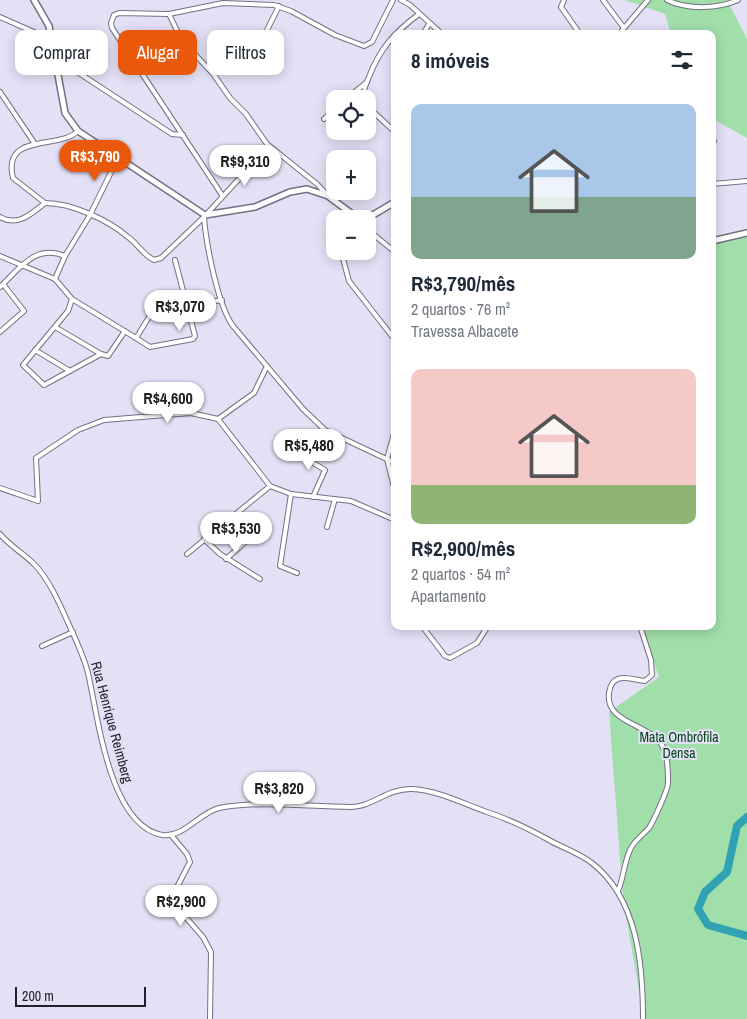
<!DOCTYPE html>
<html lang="pt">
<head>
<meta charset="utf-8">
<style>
  :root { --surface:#fff; --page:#f2f2f3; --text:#1f2937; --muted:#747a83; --accent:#ea580c }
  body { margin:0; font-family:"Archivo Narrow",sans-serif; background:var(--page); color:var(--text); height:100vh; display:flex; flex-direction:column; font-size:19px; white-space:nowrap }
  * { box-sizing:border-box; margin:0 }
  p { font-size:16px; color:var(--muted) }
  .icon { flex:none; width:28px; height:28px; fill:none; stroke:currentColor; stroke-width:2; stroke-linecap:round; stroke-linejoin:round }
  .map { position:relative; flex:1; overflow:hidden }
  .panel { position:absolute; left:391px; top:30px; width:325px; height:600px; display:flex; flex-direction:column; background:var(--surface); border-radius:10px; box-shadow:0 2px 12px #0003 }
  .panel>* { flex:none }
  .hud { position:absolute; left:15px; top:30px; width:301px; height:45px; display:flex; gap:10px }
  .buttons { position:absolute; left:326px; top:90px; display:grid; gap:10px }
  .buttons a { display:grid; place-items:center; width:50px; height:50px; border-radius:10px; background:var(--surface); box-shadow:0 2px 12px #0003; font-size:25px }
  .scale { position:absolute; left:15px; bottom:12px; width:131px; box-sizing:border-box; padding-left:5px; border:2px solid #211f27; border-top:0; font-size:14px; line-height:18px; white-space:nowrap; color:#211f27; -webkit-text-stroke:4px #e4e0f6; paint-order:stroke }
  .price { position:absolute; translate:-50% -42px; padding:0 11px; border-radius:18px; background:#fff; color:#222; font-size:16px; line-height:32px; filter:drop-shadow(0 1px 2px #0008) }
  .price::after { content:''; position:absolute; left:50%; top:30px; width:15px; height:11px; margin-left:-8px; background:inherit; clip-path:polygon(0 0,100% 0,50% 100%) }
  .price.on { background:var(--accent); color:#fff }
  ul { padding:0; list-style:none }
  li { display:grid; align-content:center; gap:10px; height:265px; padding:0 20px }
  li span { display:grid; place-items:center; height:155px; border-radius:10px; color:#555 }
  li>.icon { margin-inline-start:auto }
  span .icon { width:90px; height:90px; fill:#fffc; stroke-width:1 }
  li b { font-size:21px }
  h2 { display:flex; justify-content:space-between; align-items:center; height:60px; padding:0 20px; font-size:21px }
  .tag { padding:0 18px; border-radius:10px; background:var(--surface); box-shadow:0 2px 12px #0003; font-size:18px; line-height:45px }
  .tag.on { background:var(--accent); color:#fff }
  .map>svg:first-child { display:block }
  .green { fill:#a1dfaa }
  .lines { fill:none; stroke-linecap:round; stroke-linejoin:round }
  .river { stroke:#30a2b3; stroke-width:8 }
  .street-casing { stroke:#747084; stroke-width:6 }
  .secondary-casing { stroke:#747084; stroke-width:8 }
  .street { stroke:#fff; stroke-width:4 }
  .secondary { stroke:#fff; stroke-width:5 }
  .labels { text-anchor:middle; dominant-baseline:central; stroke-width:4; stroke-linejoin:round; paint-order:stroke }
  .street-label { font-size:14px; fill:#211f27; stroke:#e4e0f6 }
  .park-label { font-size:14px; fill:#06451a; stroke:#e4e0f6 }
</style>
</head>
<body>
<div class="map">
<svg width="747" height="1019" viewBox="0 0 747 1019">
  <rect width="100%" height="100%" fill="#e4e0f6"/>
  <!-- green -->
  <g class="green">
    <polygon points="625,0 727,0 747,39 747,138 713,119 712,34 671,34 665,14"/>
    <polygon points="747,236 747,1019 644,1019 623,898 609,712 659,677 641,626 712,626 713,243"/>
  </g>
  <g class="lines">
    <!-- river -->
    <polyline class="river" points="747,817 737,826 727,872 705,892 698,909 708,925 747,936"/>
    <defs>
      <g id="street">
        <polyline points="401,0 410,5 442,34"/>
        <polyline points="564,0 561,7 580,34"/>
        <polyline points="603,0 624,28"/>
        <path d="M 667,0 C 687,10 718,9 738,0"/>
        <polyline points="169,14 181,39 214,75 230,98 246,114 267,144 317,184 328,196"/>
        <polyline points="0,17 52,40"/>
        <polyline points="423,34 429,24"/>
        <polyline points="619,34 648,0"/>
        <polyline points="247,55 267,30 279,6"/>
        <polyline points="56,58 172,134 183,135"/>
        <polyline points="0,92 35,144"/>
        <polyline points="346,99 367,82"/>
        <path d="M 364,99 C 363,90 366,84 369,77 C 380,48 395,32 419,14"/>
        <polyline points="368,107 395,132"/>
        <polyline points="324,119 335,109"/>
        <polyline points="712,142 714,141"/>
        <polyline points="712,184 747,181"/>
        <polyline points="222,195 112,28 111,23 114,15 119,13 169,14 223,3 274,5 291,11 335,35 364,46 372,42 393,0"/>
        <path d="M 45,203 C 72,203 108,220 128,237 C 138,244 143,255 154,260 L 161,258 L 204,217 L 269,146"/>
        <path d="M 45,203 L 13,178 C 2,132 59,150 78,131"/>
        <path d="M 0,217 C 18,227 31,214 45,203"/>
        <path d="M 204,217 C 206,244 218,306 233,326 L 303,409 L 325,430 L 395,463"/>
        <polyline points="368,230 395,252"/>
        <polyline points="341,251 349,281 395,340"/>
        <polyline points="0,256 55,279 72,299"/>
        <polyline points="55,279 65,256 90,215 118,158"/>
        <path d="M 0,287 C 20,268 35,244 65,256"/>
        <polyline points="164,293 136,338 150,347 193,339 195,336 175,260"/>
        <polyline points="152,312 222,300"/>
        <polyline points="55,327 101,354"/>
        <polyline points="125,331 108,356 101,354 44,385 23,365 68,311 72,299 136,338"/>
        <polyline points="0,332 24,311 3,284"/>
        <polyline points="35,350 70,371"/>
        <polyline points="218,419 270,486 291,494 351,501 395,520"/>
        <polyline points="395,430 387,459 395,491"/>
        <polyline points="290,449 325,470 313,497"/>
        <polyline points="0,488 38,501 36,458 78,430 104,420 191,413 218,419 254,393 267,366"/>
        <polyline points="291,494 280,566 297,573"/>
        <polyline points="327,527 335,499"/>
        <path d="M 0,534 C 10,546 23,553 34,564 C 50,580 61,607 70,627 C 77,642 84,657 88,673 C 98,716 109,825 162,835 C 184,838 199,813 219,808 C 262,800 307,807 351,807 C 372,807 388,788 412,789 C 437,790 464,804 487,812 C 509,819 529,829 549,840 C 563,848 579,853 592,863 C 638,899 643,965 643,1019"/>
        <polyline points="204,539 220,554 260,579"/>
        <polyline points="187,554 270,486"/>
        <polyline points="226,559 260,529"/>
        <polyline points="422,626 445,656 450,658 477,643 488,626"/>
        <polyline points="42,646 73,632"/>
        <polyline points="171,835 187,854 190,862 175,891 174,904 203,937 211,952 210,1019"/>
        <path d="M 618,891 C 624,877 624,861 631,848 C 635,840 643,835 649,828 C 653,822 668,790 668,783 C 668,770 668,753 660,742 C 646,724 605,722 609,693 C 612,670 631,680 645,681 L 652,675 L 651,660 L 640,626"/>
      </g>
      <g id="secondary">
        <polyline points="34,0 49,26 65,113 78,131 205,215 255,207 290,192 307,189 328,196 359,219"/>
        <polyline points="366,219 395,202"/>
        <polyline points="712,241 747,233"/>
      </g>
    </defs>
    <!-- street casing -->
    <use href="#street" class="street-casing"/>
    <!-- secondary casing -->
    <use href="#secondary" class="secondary-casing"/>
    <!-- street -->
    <use href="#street" class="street"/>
    <!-- secondary -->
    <use href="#secondary" class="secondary"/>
  </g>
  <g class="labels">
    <!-- street labels -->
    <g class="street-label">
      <text transform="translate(112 722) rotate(75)">Rua Henrique Reimberg</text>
    </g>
    <!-- park labels -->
    <g class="park-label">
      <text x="679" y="737">Mata Ombrófila<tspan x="679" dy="16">Densa</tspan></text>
    </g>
  </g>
</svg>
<div class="buttons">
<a><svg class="icon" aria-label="locate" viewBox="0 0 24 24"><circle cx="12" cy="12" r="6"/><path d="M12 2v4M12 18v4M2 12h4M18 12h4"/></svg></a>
<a>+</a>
<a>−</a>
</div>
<div class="scale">200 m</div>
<b class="price on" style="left:95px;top:182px">R$3,790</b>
<b class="price" style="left:245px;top:187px">R$9,310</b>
<b class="price" style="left:180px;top:332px">R$3,070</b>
<b class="price" style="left:168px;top:424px">R$4,600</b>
<b class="price" style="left:309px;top:471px">R$5,480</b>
<b class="price" style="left:236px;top:554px">R$3,530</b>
<b class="price" style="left:279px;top:814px">R$3,820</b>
<b class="price" style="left:181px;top:927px">R$2,900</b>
<div class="hud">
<a class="tag">Comprar</a>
<a class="tag on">Alugar</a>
<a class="tag">Filtros</a>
</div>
<section class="panel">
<h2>8 imóveis<svg class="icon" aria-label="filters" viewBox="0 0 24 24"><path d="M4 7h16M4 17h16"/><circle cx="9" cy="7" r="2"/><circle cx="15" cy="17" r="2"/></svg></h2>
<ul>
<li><span style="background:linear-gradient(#a9c7e8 60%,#7fa58c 0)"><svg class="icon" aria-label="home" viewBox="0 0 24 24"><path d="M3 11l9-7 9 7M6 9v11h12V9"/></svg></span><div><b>R$3,790/mês</b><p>2 quartos · 76 m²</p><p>Travessa Albacete</p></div></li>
<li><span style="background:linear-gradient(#f6c9c9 75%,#8fb573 0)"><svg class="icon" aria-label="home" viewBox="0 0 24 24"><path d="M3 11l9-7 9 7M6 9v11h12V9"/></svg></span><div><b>R$2,900/mês</b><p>2 quartos · 54 m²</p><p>Apartamento</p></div></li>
</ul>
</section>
</div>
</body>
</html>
